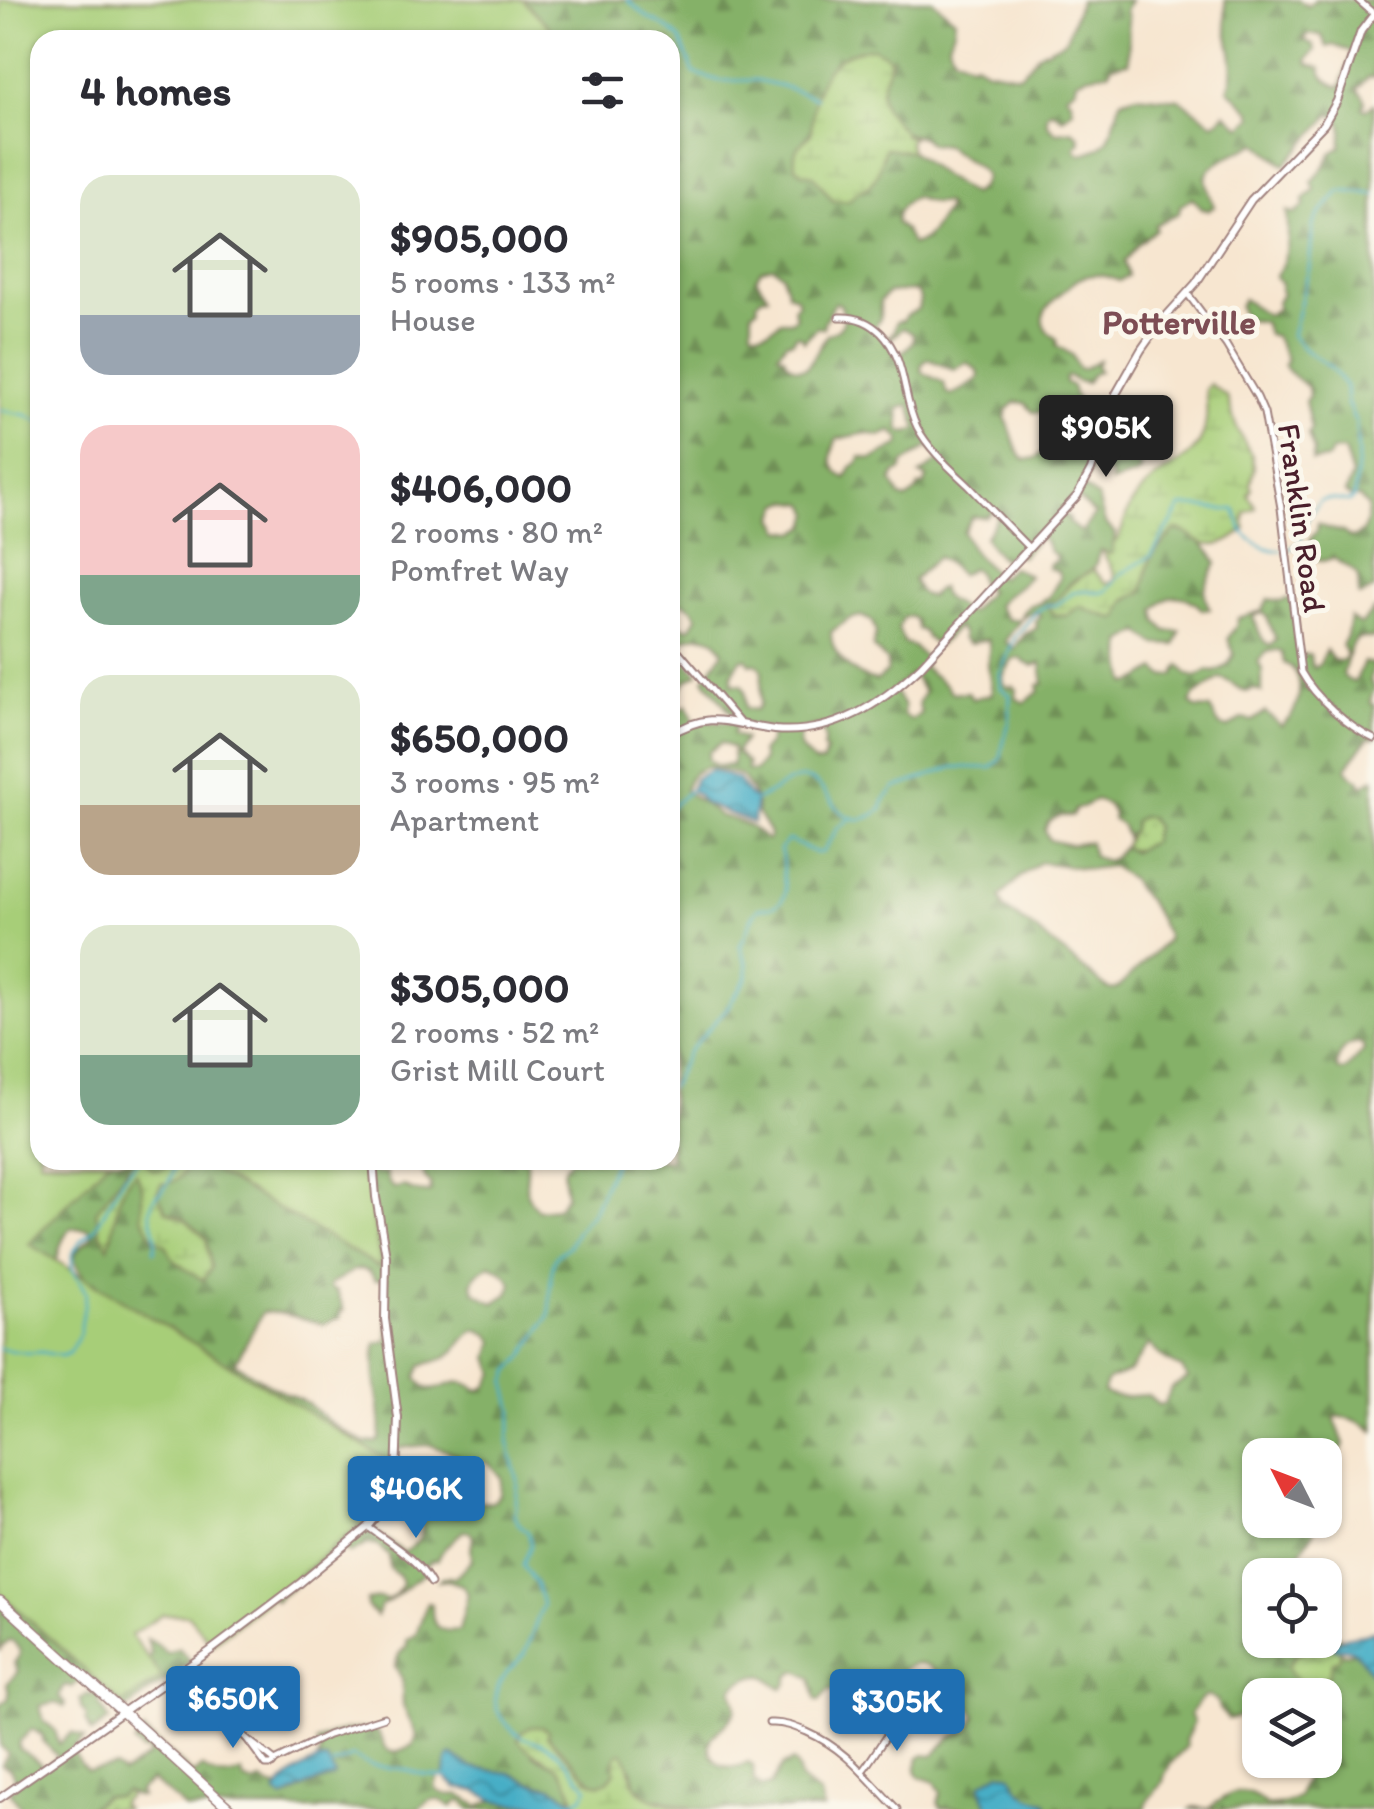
<!DOCTYPE html>
<html lang="en">
<head>
<meta charset="utf-8">
<style>
  :root { --surface:#fff; --page:#f2f2f3; --text:#2b2b33; --muted:#7c7c81; --accent:#1f6fb2 }
  body { margin:0; font-family:Itim,sans-serif; background:var(--page); color:var(--text); height:100vh; display:flex; flex-direction:column; font-size:38px; white-space:nowrap }
  * { box-sizing:border-box; margin:0 }
  p { font-size:32px; color:var(--muted) }
  .icon { flex:none; width:55px; height:55px; fill:none; stroke:currentColor; stroke-width:2; stroke-linecap:round; stroke-linejoin:round }
  .map { position:relative; flex:1; overflow:hidden }
  .panel { position:absolute; left:30px; top:30px; width:650px; height:1140px; display:flex; flex-direction:column; background:var(--surface); border-radius:30px; box-shadow:0 2px 8px #0004 }
  .panel>* { flex:none }
  .needle { width:65px; rotate:312deg }
  .controls { position:absolute; left:1242px; top:1438px; display:grid; gap:20px }
  .controls a { display:grid; place-items:center; width:100px; height:100px; border-radius:20px; background:var(--surface); box-shadow:0 2px 8px #0004; font-size:50px }
  .price { position:absolute; translate:-50% -85px; padding:0 22px; border-radius:10px; background:var(--accent); color:#fff; font-size:32px; line-height:65px; filter:drop-shadow(0 2px 5px #0008) }
  .price::after { content:''; position:absolute; left:50%; top:60px; width:30px; height:22px; margin-left:-15px; background:inherit; clip-path:polygon(0 0,100% 0,50% 100%) }
  .price.active { background:#222; color:#fff }
  ul { padding:0; list-style:none }
  li { display:flex; align-items:center; gap:30px; height:250px; padding:0 50px }
  li span { display:grid; place-items:center; flex:none; width:280px; height:200px; border-radius:30px; color:#555 }
  li>.icon { margin-inline-start:auto }
  span .icon { width:120px; height:120px; fill:#fffc; stroke-width:1 }
  li b { font-size:42px }
  h2 { display:flex; justify-content:space-between; align-items:center; height:120px; padding:0 50px; font-size:42px }
  .map>svg:first-child { display:block }
  .grass { fill:url(#grass-dots); stroke:#787652; stroke-width:2.5 }
  .forest { fill:url(#forest-firs); stroke:#68684a; stroke-width:2.5; fill-rule:evenodd }
  .wetland { fill:url(#wetland-marsh); stroke:#787652; stroke-width:2.5 }
  .green { fill:#a7ce78; stroke:#787652; stroke-width:2.5 }
  .water { fill:url(#water-waves); stroke:#486678; stroke-width:2.5 }
  .lines { fill:none; stroke-linecap:round; stroke-linejoin:round }
  .stream { stroke:#46aec6; stroke-width:2.5 }
  .minor-casing { stroke:#a0827e; stroke-width:9 }
  .tertiary-casing { stroke:#a0827e; stroke-width:10 }
  .primary-casing { stroke:#a0827e; stroke-width:12 }
  .minor { stroke:#fff; stroke-width:5 }
  .tertiary { stroke:#fff; stroke-width:6 }
  .primary { stroke:#fff; stroke-width:9 }
  .labels { text-anchor:middle; dominant-baseline:central; stroke-width:10; stroke-linejoin:round; paint-order:stroke }
  .street-label { font-size:32px; fill:#4a1f2b; stroke:#fbf7ec }
  .neighbourhood-label { font-size:35px; font-weight:bold; fill:#7d4d54; stroke:#fbf7ec }
</style>
</head>
<body>
<div class="map">
<svg width="1374" height="1809" viewBox="0 0 1374 1809">
  <defs>
    <pattern id="grass-dots" width="8" height="8" patternUnits="userSpaceOnUse" patternTransform="scale(2.5)"><rect width="8" height="8" fill="#a7ce78"/><path d="M2 2h.1M6 6h.1" fill="none" stroke="#91b068" stroke-width="1.8" stroke-linecap="round"/></pattern>
    <pattern id="forest-firs" width="22" height="20" patternUnits="userSpaceOnUse" patternTransform="scale(2.5)"><rect width="22" height="20" fill="#85b168"/><path d="M5 1l3.5 6h-7zM16 11l3.5 6h-7z" fill="#6f8f56"/></pattern>
    <pattern id="wetland-marsh" width="20" height="14" patternUnits="userSpaceOnUse" patternTransform="scale(2.5)"><rect width="20" height="14" fill="#a7ce78"/><path d="M1 5h8M5 5V1M11 12h8M15 12V8" fill="none" stroke="#91b068"/></pattern>
    <pattern id="water-waves" width="16" height="10" patternUnits="userSpaceOnUse" patternTransform="scale(2.5)"><rect width="16" height="10" fill="#46aec6"/><path d="M0 5q4-4 8 0t8 0" fill="none" stroke="#3c8da1"/></pattern>
  </defs>
  <rect width="100%" height="100%" fill="#fbf7ec"/>
  <filter id="ink" filterUnits="userSpaceOnUse"><feTurbulence type="fractalNoise" baseFrequency=".01" numOctaves="2"/><feDisplacementMap in="SourceGraphic" scale="20" xChannelSelector="R" yChannelSelector="G"/><feConvolveMatrix kernelMatrix="1 2 1 2 8 2 1 2 1" color-interpolation-filters="sRGB"/></filter>
  <filter id="wash" filterUnits="userSpaceOnUse"><feTurbulence type="fractalNoise" baseFrequency=".0048" numOctaves="4" result="noise"/><feDisplacementMap in="SourceGraphic" scale="40" xChannelSelector="R" yChannelSelector="G"/><feGaussianBlur stdDeviation="2.25" result="paint"/><feColorMatrix in="noise" values="0 0 0 0 0 0 0 0 0 0 0 0 0 0 0 0 0 1.4 0 .05"/><feComposite in="paint" operator="in"/></filter>
  <g filter="url(#wash)">
    <rect width="100%" height="100%" fill="#f7e6d0"/>
    <!-- grass -->
    <g class="grass">
      <path d="M 1141,817 L 1149,817 L 1155,827 L 1152,842 L 1137,850 L 1125,850 L 1123,847 C 1127,840 1133,830 1134,821 Z"/>
      <polygon points="125,1791 130,1795 120,1804 125,1809 88,1809 104,1796"/>
    </g>
    <!-- forest -->
    <path class="forest" d="M 0,0 L 932,0 L 955,19 L 954,30 L 948,43 L 954,56 L 971,64 L 975,62 L 985,69 L 1018,75 L 1021,74 L 1038,54 L 1066,40 L 1080,0 L 1130,0 L 1125,11 L 1128,17 L 1129,62 L 1112,65 L 1109,72 L 1087,76 L 1077,80 L 1076,88 L 1066,95 L 1071,100 L 1073,109 L 1063,118 L 1051,110 L 1047,114 L 1047,124 L 1056,132 L 1072,130 L 1079,136 L 1080,142 L 1075,148 L 1080,154 C 1115,149 1111,127 1121,100 L 1136,95 L 1179,99 L 1213,123 L 1220,119 L 1225,113 L 1242,127 L 1253,117 L 1251,111 L 1228,89 C 1238,69 1229,46 1226,24 C 1225,16 1226,8 1225,0 L 1298,0 L 1308,6 L 1315,0 L 1374,0 L 1374,77 L 1368,77 L 1357,89 L 1364,97 L 1365,102 L 1362,107 L 1366,109 L 1374,104 L 1374,589 L 1359,596 C 1357,590 1360,581 1357,575 C 1353,567 1340,564 1334,558 L 1323,561 L 1310,557 L 1313,551 L 1310,539 L 1317,531 L 1318,523 L 1326,528 L 1343,532 L 1350,538 C 1366,536 1367,522 1368,507 L 1359,497 L 1350,497 L 1345,493 L 1352,475 L 1344,450 L 1332,451 L 1328,459 L 1312,461 L 1314,451 L 1308,435 L 1311,429 L 1305,401 L 1309,396 L 1308,387 C 1298,380 1291,376 1284,365 L 1287,360 L 1275,336 L 1268,334 L 1263,322 C 1249,320 1243,320 1239,306 L 1243,299 L 1267,315 L 1277,309 L 1277,302 L 1282,294 L 1280,290 L 1281,284 L 1275,277 C 1290,256 1289,235 1287,211 L 1295,214 L 1304,206 L 1304,199 L 1315,190 L 1312,182 C 1318,175 1329,163 1331,153 L 1341,147 C 1342,131 1347,123 1331,114 L 1285,165 L 1257,143 C 1245,149 1211,162 1207,174 C 1204,183 1212,198 1214,207 L 1209,210 L 1202,209 L 1192,198 L 1180,206 L 1179,213 L 1155,225 L 1156,229 L 1137,245 L 1124,262 L 1128,276 L 1119,281 C 1111,278 1104,274 1095,275 C 1076,276 1073,284 1060,294 C 1043,309 1033,324 1057,339 L 1056,345 L 1072,355 L 1078,368 L 1083,369 L 1100,359 L 1096,365 L 1099,371 L 1091,375 L 1086,383 L 1076,381 L 1069,376 L 1065,378 L 1065,382 L 1072,386 C 1075,400 1081,407 1094,414 L 1102,412 L 1112,404 L 1108,416 L 1127,422 L 1124,443 L 1121,448 C 1127,462 1127,459 1140,466 L 1140,471 L 1136,475 L 1111,483 L 1111,474 L 1093,465 L 1083,486 L 1098,498 L 1105,523 L 1115,533 L 1113,552 L 1110,554 L 1100,551 C 1098,556 1097,561 1095,566 C 1090,576 1082,575 1074,580 C 1064,588 1062,599 1050,604 L 1072,610 L 1080,606 C 1092,611 1103,613 1115,619 L 1120,616 C 1122,601 1128,597 1142,592 C 1146,581 1146,568 1151,557 C 1157,547 1168,540 1175,530 C 1191,530 1212,550 1217,564 C 1208,581 1199,590 1210,609 L 1203,610 C 1188,594 1169,590 1155,610 L 1157,621 L 1166,631 L 1180,631 L 1175,645 L 1155,644 L 1140,632 L 1123,642 C 1124,648 1123,653 1123,660 C 1123,665 1126,678 1127,684 L 1133,683 L 1156,669 L 1164,676 L 1174,675 L 1180,665 L 1188,675 L 1196,677 L 1208,670 L 1214,672 C 1225,668 1230,665 1234,653 L 1228,639 C 1231,631 1238,627 1238,618 L 1262,611 L 1268,599 L 1280,601 L 1291,598 L 1298,655 L 1310,655 L 1311,664 L 1314,668 L 1320,664 L 1326,650 L 1333,660 L 1340,661 L 1344,659 L 1346,654 L 1342,645 L 1347,636 L 1350,618 L 1360,625 L 1374,610 L 1374,638 L 1358,638 L 1351,646 L 1343,674 L 1345,678 L 1353,682 L 1356,680 L 1364,662 L 1371,664 L 1374,663 L 1370,681 L 1374,688 L 1370,702 L 1374,706 L 1374,738 L 1369,737 L 1346,768 L 1353,777 L 1359,779 L 1362,786 L 1374,778 L 1374,1431 C 1365,1423 1346,1415 1334,1417 L 1344,1444 L 1338,1458 L 1340,1465 L 1335,1472 L 1334,1487 L 1325,1500 L 1325,1455 L 1260,1455 L 1260,1520 L 1317,1520 C 1315,1525 1314,1531 1311,1536 C 1302,1552 1293,1556 1297,1575 L 1260,1575 L 1260,1640 L 1302,1640 L 1345,1654 L 1351,1653 L 1353,1648 L 1374,1652 L 1374,1809 L 1191,1809 L 1194,1807 L 1208,1809 C 1231,1792 1243,1783 1267,1805 C 1279,1806 1289,1803 1299,1796 C 1299,1780 1312,1776 1315,1760 L 1325,1760 L 1325,1695 L 1260,1695 L 1260,1712 L 1228,1719 L 1219,1709 L 1217,1700 L 1207,1696 L 1201,1699 L 1190,1714 L 1194,1722 L 1185,1741 L 1187,1746 C 1178,1754 1164,1770 1163,1782 L 1148,1800 L 1145,1809 L 1049,1809 L 1045,1801 L 1028,1798 L 1014,1783 L 988,1804 L 989,1809 L 941,1808 L 938,1803 L 941,1792 L 935,1782 L 920,1777 L 916,1771 L 919,1758 L 924,1755 L 933,1756 L 951,1737 L 969,1730 L 976,1716 C 971,1705 962,1696 950,1695 L 935,1708 L 929,1706 C 927,1694 938,1684 937,1672 C 915,1651 900,1673 882,1687 L 859,1685 L 843,1693 L 829,1690 L 819,1701 L 816,1700 L 811,1678 L 797,1671 L 789,1676 L 787,1684 L 782,1688 C 777,1686 774,1683 769,1679 C 758,1670 742,1680 733,1688 C 732,1698 738,1702 735,1712 C 729,1729 698,1734 713,1757 C 717,1763 719,1764 725,1766 C 734,1769 740,1766 748,1762 L 753,1765 L 754,1781 L 763,1787 L 771,1785 L 783,1765 L 793,1761 L 798,1768 L 801,1780 L 820,1795 L 824,1809 L 697,1809 L 660,1799 L 652,1800 L 636,1786 L 632,1769 L 615,1772 L 609,1780 L 601,1784 L 592,1782 L 547,1736 L 548,1731 C 538,1725 530,1728 521,1733 L 533,1755 L 558,1768 L 567,1779 L 575,1801 L 552,1787 L 531,1783 L 510,1773 L 471,1768 L 448,1757 L 444,1777 L 438,1777 L 435,1787 C 438,1794 451,1796 458,1794 L 479,1806 L 494,1800 L 514,1804 L 532,1804 L 547,1809 L 471,1809 L 463,1802 L 458,1801 L 451,1807 C 438,1796 430,1797 419,1809 L 186,1809 L 152,1780 L 138,1792 L 141,1796 L 135,1796 L 125,1791 L 118,1797 L 104,1796 L 88,1809 L 22,1809 L 10,1792 L 18,1784 L 10,1769 L 2,1765 L 8,1754 L 0,1746 L 0,1704 L 8,1699 L 9,1693 L 7,1684 L 18,1671 L 14,1663 L 19,1656 L 20,1651 L 14,1642 L 9,1641 L 1,1648 L 0,1652 L 0,1391 L 87,1280 C 70,1257 69,1256 92,1237 L 89,1229 L 71,1228 C 63,1236 58,1250 57,1261 L 61,1266 L 31,1348 ZM 1309,34 L 1321,35 L 1327,47 L 1333,45 L 1352,52 L 1341,87 C 1332,84 1321,79 1321,68 L 1309,64 L 1307,60 L 1315,50 L 1313,45 L 1303,39 ZM 40,40 L 670,40 L 670,578 L 674,594 L 670,600 L 670,608 L 677,602 C 686,603 694,608 697,617 L 691,627 L 685,628 L 680,624 L 670,635 L 670,689 L 677,693 L 687,680 L 698,674 L 675,646 C 691,632 714,630 723,652 L 704,679 L 739,723 L 772,730 L 769,743 L 761,752 L 763,760 L 755,771 L 746,770 L 748,764 L 736,752 L 745,739 L 733,734 L 736,723 L 694,721 L 687,705 L 681,709 L 670,711 L 670,1160 L 571,1160 C 557,1171 566,1180 566,1196 L 557,1208 L 538,1210 C 519,1189 529,1186 527,1160 L 407,1160 L 423,1170 L 425,1178 L 431,1184 L 430,1192 C 423,1194 410,1191 405,1186 L 394,1188 L 389,1183 L 386,1173 L 374,1173 L 376,1160 L 40,1160 ZM 828,125 L 882,129 L 922,137 L 930,144 L 944,145 L 980,169 L 985,176 L 981,187 L 972,194 L 943,176 L 911,151 L 868,146 L 849,200 L 833,201 L 813,175 ZM 914,197 L 932,203 L 945,203 L 947,208 C 936,222 931,240 912,245 L 904,230 L 896,223 C 896,210 904,202 914,197 ZM 773,267 L 782,274 L 788,293 L 796,297 L 798,304 L 793,307 L 796,317 L 791,321 L 781,321 C 772,328 764,336 752,330 L 752,312 L 758,307 L 757,302 L 761,297 L 768,296 L 756,278 L 761,270 ZM 911,291 L 918,293 L 920,299 L 918,309 L 906,316 L 903,321 L 896,322 L 894,331 L 887,339 L 874,327 L 880,319 L 880,301 L 888,293 ZM 835,302 L 841,305 C 841,309 843,312 844,316 C 844,326 835,333 827,334 C 824,340 810,364 806,368 C 797,370 786,366 784,356 L 778,354 L 786,342 L 793,341 L 796,335 L 800,336 L 804,341 L 817,327 L 823,328 L 824,322 ZM 903,328 L 913,334 L 913,342 L 903,352 L 896,355 L 888,341 ZM 928,359 L 954,370 L 967,362 L 978,371 L 979,378 L 962,390 L 951,395 L 946,392 L 944,383 L 922,372 L 921,365 ZM 1016,402 L 1025,403 L 1033,412 L 1048,412 L 1053,415 L 1054,422 L 1044,435 L 1043,452 L 1036,458 L 1025,460 C 1012,450 1014,431 1005,418 L 1007,410 ZM 910,405 L 917,429 L 908,433 L 900,431 L 899,408 ZM 892,431 L 900,439 L 900,445 L 872,459 L 860,457 L 859,462 L 851,467 L 846,478 C 829,470 829,455 837,439 L 867,433 L 880,436 ZM 929,446 L 940,460 L 920,475 L 927,477 L 925,485 L 919,486 L 916,492 L 906,499 L 900,497 L 892,481 L 895,474 L 902,470 L 903,464 ZM 1076,497 L 1095,514 L 1082,531 L 1079,531 L 1068,522 L 1069,519 L 1062,512 ZM 788,501 L 806,504 L 811,513 L 807,526 L 797,532 L 782,530 L 775,518 L 781,504 ZM 993,511 L 998,517 L 985,537 L 991,547 L 1003,560 L 1013,552 L 1021,557 L 1040,537 L 1046,543 L 1049,551 L 1056,556 L 1055,561 L 1049,564 L 1048,568 L 1058,571 L 1060,578 L 1049,597 L 1041,600 L 1041,603 L 1030,605 L 1023,612 L 1020,619 L 1008,620 L 997,606 C 1004,593 1019,589 1029,576 L 1012,567 L 1000,578 L 974,553 L 963,532 L 972,517 L 986,517 ZM 937,557 C 943,559 956,570 960,575 L 971,568 L 976,571 L 981,584 L 989,591 L 969,613 L 944,597 L 941,588 L 936,590 L 930,597 C 919,595 918,589 913,580 ZM 1036,611 L 1041,616 L 1036,622 L 1037,628 L 1025,634 L 1014,649 L 1005,641 L 1023,616 ZM 1263,613 L 1266,615 L 1276,640 L 1270,646 C 1260,642 1259,627 1253,618 L 1255,615 ZM 861,616 L 872,621 L 876,633 L 873,647 L 887,661 L 887,672 L 877,681 C 855,678 830,655 831,632 L 849,619 ZM 910,616 L 916,621 L 917,629 L 923,631 L 927,638 L 938,646 L 957,627 L 963,634 L 962,638 L 969,644 L 988,639 C 991,649 988,653 988,662 C 988,672 991,684 992,694 L 972,699 L 968,692 L 962,693 L 951,692 L 946,685 L 923,667 L 926,659 L 914,647 L 904,643 L 898,628 L 904,617 ZM 1277,650 L 1282,653 L 1284,663 C 1305,671 1301,699 1292,715 C 1292,716 1283,724 1281,726 L 1265,712 L 1252,721 L 1242,719 L 1227,728 L 1219,725 L 1210,709 L 1196,708 L 1190,703 L 1193,697 L 1220,678 C 1230,680 1237,689 1246,692 L 1254,689 L 1262,692 L 1262,670 L 1258,661 L 1267,652 ZM 1021,658 L 1025,663 L 1033,666 L 1041,663 L 1044,684 L 1038,685 L 1039,691 L 1025,703 L 1016,698 L 1017,689 L 1013,686 L 1010,688 L 1004,684 L 1003,676 L 1013,659 ZM 741,659 L 747,659 L 750,664 L 755,663 L 760,666 L 762,673 L 760,705 L 756,710 L 746,708 L 745,691 L 742,685 L 732,684 L 732,675 ZM 912,674 L 924,692 L 918,704 L 921,713 L 912,720 L 903,715 L 904,706 L 893,690 ZM 821,726 L 825,739 L 823,748 L 826,750 L 823,762 L 815,763 C 801,750 796,749 801,729 ZM 721,743 L 733,748 L 732,765 C 723,766 715,768 708,759 L 709,752 ZM 709,767 L 741,775 L 756,799 L 757,813 L 769,832 L 770,837 L 767,840 C 761,836 756,829 749,826 C 743,823 728,817 721,816 L 685,791 C 687,776 694,770 709,767 ZM 1096,800 L 1108,805 L 1113,814 L 1112,819 L 1122,826 L 1126,837 L 1133,830 L 1134,821 L 1141,817 L 1149,817 L 1155,827 L 1152,842 L 1132,852 L 1123,847 L 1113,858 L 1105,861 L 1093,856 L 1089,842 L 1070,845 L 1049,840 L 1045,830 L 1048,822 L 1059,816 L 1072,816 L 1075,810 ZM 1040,862 L 1089,869 L 1112,866 L 1131,879 L 1136,888 L 1149,902 L 1167,935 L 1166,941 L 1119,987 L 1113,990 L 1107,988 L 1033,928 L 1004,908 L 1000,897 L 1022,875 ZM 1360,1043 L 1363,1045 L 1364,1050 L 1346,1070 L 1341,1071 L 1337,1068 C 1337,1054 1345,1044 1360,1043 ZM 490,1265 C 501,1269 508,1274 512,1284 L 508,1294 L 494,1303 L 475,1292 L 472,1285 L 475,1276 ZM 362,1269 L 370,1272 L 375,1280 L 387,1279 L 388,1341 L 377,1343 C 368,1375 384,1407 380,1439 L 377,1442 L 365,1443 L 332,1424 L 307,1403 L 273,1387 L 235,1363 L 263,1312 L 281,1313 L 324,1324 L 341,1317 L 340,1311 L 344,1310 L 337,1291 L 330,1288 L 330,1284 L 355,1270 ZM 476,1329 L 488,1334 L 494,1341 L 489,1358 L 495,1373 L 487,1387 L 480,1390 C 475,1389 470,1384 464,1383 C 446,1378 432,1404 417,1377 L 421,1366 C 429,1362 437,1362 445,1358 C 458,1352 463,1336 476,1329 ZM 1149,1344 C 1159,1355 1168,1364 1182,1368 L 1187,1378 L 1171,1388 L 1165,1403 L 1158,1405 L 1148,1395 C 1130,1395 1119,1401 1103,1392 C 1106,1374 1115,1379 1129,1372 ZM 430,1445 L 458,1455 L 463,1463 C 487,1465 483,1453 502,1478 L 500,1495 L 493,1502 C 476,1504 461,1497 445,1497 L 441,1492 L 418,1484 L 412,1474 L 413,1470 L 398,1465 L 398,1448 ZM 384,1509 L 394,1517 C 414,1506 431,1522 417,1541 C 413,1546 408,1549 404,1553 L 369,1526 ZM 463,1531 L 470,1532 L 473,1537 L 471,1549 L 472,1560 L 456,1577 L 443,1577 L 439,1581 L 448,1580 L 462,1585 L 468,1594 L 459,1630 C 437,1633 431,1626 432,1604 L 427,1603 L 416,1635 L 407,1639 L 407,1646 L 399,1654 L 395,1666 L 402,1679 L 403,1706 L 417,1736 L 413,1745 L 394,1753 L 385,1749 L 378,1732 C 360,1726 333,1730 316,1742 L 320,1752 L 318,1760 L 324,1760 L 332,1778 L 309,1785 L 288,1797 L 276,1793 L 279,1787 L 271,1787 L 262,1781 L 253,1784 L 244,1780 L 241,1772 C 226,1780 214,1777 202,1767 L 194,1775 L 144,1731 L 134,1743 L 142,1751 L 148,1750 L 150,1755 C 144,1759 128,1772 122,1773 L 115,1767 L 88,1771 L 80,1764 L 72,1750 L 85,1738 L 72,1733 L 59,1744 L 55,1730 L 44,1721 L 40,1706 L 56,1703 L 64,1707 L 65,1704 L 59,1697 L 62,1688 L 66,1685 L 72,1687 L 84,1677 L 98,1690 L 92,1696 L 88,1694 L 80,1700 L 81,1708 L 87,1716 L 86,1720 L 92,1733 L 109,1720 L 98,1702 L 103,1695 L 123,1711 L 191,1662 L 179,1648 L 167,1653 L 158,1645 L 147,1639 L 151,1655 L 143,1659 L 63,1587 L 269,1593 L 275,1601 L 343,1548 L 350,1553 L 367,1544 L 377,1544 L 389,1556 L 390,1569 L 398,1575 L 402,1583 C 399,1592 395,1596 387,1600 L 379,1598 L 367,1600 L 367,1606 L 376,1616 L 381,1606 C 398,1597 408,1583 426,1573 L 423,1569 L 431,1561 L 438,1560 C 443,1546 453,1541 463,1531 ZM 32,1729 L 43,1736 L 43,1741 L 58,1757 L 44,1768 C 36,1758 28,1756 19,1748 L 20,1741 Z"/>
    <!-- wetland -->
    <g class="wetland">
      <path d="M 873,48 L 890,58 C 890,68 886,72 883,82 C 875,103 891,118 905,133 L 904,135 L 912,137 L 909,141 L 911,151 L 885,148 L 877,175 L 870,186 L 857,192 L 849,200 L 834,201 L 813,175 L 803,173 L 795,166 C 793,145 800,147 811,134 C 813,89 822,51 873,48 Z"/>
      <path d="M 1210,384 L 1227,397 L 1237,429 L 1252,456 L 1254,467 L 1250,485 L 1252,488 L 1248,495 L 1256,508 L 1245,513 L 1244,523 L 1246,528 C 1233,541 1216,551 1198,541 C 1187,535 1187,530 1175,530 C 1168,540 1157,547 1151,558 C 1146,568 1146,581 1142,593 C 1123,597 1124,601 1119,618 C 1107,618 1091,611 1080,606 L 1066,616 L 1054,614 L 1046,604 C 1060,601 1062,592 1072,583 C 1080,576 1087,575 1094,568 L 1095,572 L 1106,583 L 1115,580 L 1113,571 L 1102,551 L 1110,554 L 1113,552 L 1113,544 C 1125,532 1123,516 1133,502 C 1168,451 1216,471 1205,389 Z"/>
      <path d="M 133,1160 L 147,1160 L 147,1164 L 152,1169 L 159,1170 L 165,1167 L 168,1160 L 187,1160 C 184,1177 178,1182 161,1184 L 157,1193 L 166,1211 L 185,1219 L 206,1238 L 211,1268 L 203,1280 L 184,1268 L 172,1258 L 166,1245 L 154,1239 L 142,1217 L 142,1187 L 136,1172 C 113,1190 118,1222 108,1247 L 100,1232 L 96,1212 Z"/>
      <path d="M 1325,1620 L 1330,1630 L 1341,1638 L 1332,1646 L 1340,1647 L 1340,1658 L 1332,1662 L 1328,1676 C 1309,1689 1298,1691 1288,1666 L 1297,1653 L 1304,1651 L 1302,1640 L 1325,1640 Z"/>
      <path d="M 531,1727 L 542,1727 L 548,1731 L 547,1736 L 592,1782 L 601,1784 L 609,1780 L 615,1772 L 614,1761 L 618,1754 L 622,1752 C 631,1764 629,1769 634,1782 C 642,1803 677,1804 697,1809 L 580,1809 C 573,1797 570,1781 560,1770 C 547,1757 529,1755 518,1740 L 521,1733 Z"/>
    </g>
    <!-- green -->
    <g class="green">
      <polygon points="0,0 523,0 562,40 40,40 40,1160 109,1160 29,1244 392,1463 381,1501 364,1521 294,1580 212,1644 188,1615 162,1614 131,1635 162,1677 122,1704 0,1593"/>
      <polygon points="194,1160 364,1160 381,1268"/>
    </g>
    <!-- water -->
    <g class="water">
      <polygon points="711,770 738,779 749,795 756,800 753,823 703,803 698,795 690,790 695,778"/>
      <path d="M 1374,1630 L 1374,1678 C 1361,1661 1359,1645 1335,1649 L 1332,1647 C 1341,1632 1360,1638 1374,1630 Z"/>
      <polygon points="451,1754 472,1768 510,1773 531,1783 552,1787 575,1801 580,1809 547,1809 532,1804 514,1804 494,1800 476,1791 455,1787 444,1777 448,1757"/>
      <path d="M 318,1760 L 327,1760 L 335,1775 L 332,1778 L 309,1785 L 283,1799 L 276,1793 C 284,1778 303,1768 318,1760 Z"/>
      <path d="M 1000,1772 L 1012,1775 C 1017,1792 1028,1798 1045,1801 L 1049,1809 L 989,1809 L 982,1790 L 982,1783 Z"/>
    </g>
    <g class="lines">
      <!-- stream -->
      <g class="stream">
        <polyline points="627,0 650,19 666,27 680,39 694,73 720,81 757,80 782,86 816,98"/>
        <polyline points="0,410 26,415 40,422"/>
        <path d="M 1289,549 C 1307,540 1299,537 1306,522 C 1309,515 1316,507 1320,501 L 1330,499 L 1349,502 L 1354,497 L 1358,456 L 1356,423 L 1347,403 L 1346,386 L 1330,367 L 1305,350 L 1292,335 L 1309,269 L 1313,225 L 1318,216 L 1340,191 L 1374,194"/>
        <path d="M 756,800 C 773,795 789,775 808,779 C 831,785 841,842 882,809 L 884,800 L 895,788 L 954,767 L 991,768 L 1001,759 C 1002,743 1005,737 1009,723 C 1011,714 1009,704 1010,695 L 1001,688 L 1000,674 L 1015,637 L 1037,611 L 1047,605 L 1056,605 L 1073,593 L 1086,590 L 1100,593 L 1106,591 L 1121,574 L 1151,556 L 1181,507 C 1199,503 1218,513 1235,509 C 1237,514 1238,520 1240,525 C 1246,541 1266,550 1282,551"/>
        <polyline points="670,808 690,790"/>
        <path d="M 670,1088 L 688,1052 L 727,1008 L 744,982 L 747,977 L 747,964 L 740,946 C 748,932 748,920 759,908 C 770,908 784,905 785,892 C 786,886 783,880 783,875 C 782,864 784,860 780,850 L 788,840 L 817,853 L 823,852 L 837,829 L 852,817"/>
        <path d="M 154,1251 C 161,1231 146,1220 152,1203 C 154,1195 158,1195 163,1190 C 170,1182 174,1171 176,1160"/>
        <polyline points="0,1349 29,1353 41,1352 62,1356 69,1353 80,1333 86,1293 72,1268 72,1254 81,1241 95,1229 124,1176 139,1160"/>
        <path d="M 332,1765 L 353,1756 C 375,1771 378,1765 402,1769 C 417,1772 428,1777 444,1777"/>
        <path d="M 573,1801 L 583,1797 L 588,1788 C 576,1774 566,1759 551,1748 C 542,1742 532,1742 522,1737 C 507,1729 492,1711 496,1693 C 500,1675 512,1668 523,1656 C 526,1652 539,1614 543,1605 L 537,1585 L 523,1565 L 531,1545 L 528,1532 L 518,1523 L 515,1515 L 518,1481 L 508,1441 L 513,1410 L 506,1383 L 510,1371 L 523,1357 L 548,1318 L 550,1310 L 551,1275 L 554,1260 L 557,1255 L 569,1246 L 578,1229 L 593,1212 L 615,1160"/>
      </g>
    </g>
  </g>
  <g filter="url(#ink)">
    <g class="lines">
      <defs>
        <g id="minor">
          <polyline points="1358,0 1374,14"/>
          <path d="M 1187,293 L 1226,345 L 1257,397 L 1264,413 L 1281,508 L 1301,672 C 1315,697 1348,727 1374,739"/>
          <path d="M 839,317 C 856,316 869,321 881,333 C 907,359 902,397 917,427 C 929,450 950,468 969,486 C 989,507 1009,528 1029,548"/>
          <polyline points="670,641 740,723"/>
          <path d="M 368,1527 C 389,1543 418,1559 431,1583"/>
          <polyline points="172,1678 184,1680 191,1685 247,1739 266,1765 272,1765 275,1761"/>
          <path d="M 769,1723 C 783,1722 795,1727 807,1732 C 848,1750 867,1779 897,1809"/>
          <polyline points="247,1739 275,1761 328,1735 384,1717"/>
          <path d="M 863,1770 C 878,1752 892,1719 914,1710"/>
        </g>
        <g id="tertiary">
          <path d="M 670,735 C 713,708 731,725 775,730 C 834,735 881,704 921,666 L 1077,496 L 1091,470 L 1116,394 L 1141,350 L 1160,323 L 1196,283 L 1251,200 L 1324,124 L 1337,101 L 1361,31 L 1374,14"/>
          <polyline points="0,1798 210,1651 299,1584 368,1527 384,1508 396,1479 398,1418 385,1319 386,1256 376,1197 373,1160"/>
        </g>
        <polyline id="primary" points="0,1601 230,1809"/>
      </defs>
      <!-- minor casing -->
      <use href="#minor" class="minor-casing"/>
      <!-- tertiary casing -->
      <use href="#tertiary" class="tertiary-casing"/>
      <!-- primary casing -->
      <use href="#primary" class="primary-casing"/>
      <!-- minor -->
      <use href="#minor" class="minor"/>
      <!-- tertiary -->
      <use href="#tertiary" class="tertiary"/>
      <!-- primary -->
      <use href="#primary" class="primary"/>
    </g>
  </g>
  <g class="labels">
    <!-- street labels -->
    <g class="street-label">
      <text transform="translate(1302 518) rotate(82)">Franklin Road</text>
    </g>
    <!-- neighbourhood labels -->
    <g class="neighbourhood-label">
      <text x="1179" y="322">Potterville</text>
    </g>
  </g>
</svg>
<div class="controls">
<a><svg class="needle" viewBox="-14 -14 28 28"><path d="M0-13l5 13h-10z" fill="#e53935"/><path d="M0 13l5-13h-10z" fill="#7c7c81"/></svg></a>
<a><svg class="icon" aria-label="locate" viewBox="0 0 24 24"><circle cx="12" cy="12" r="6"/><path d="M12 2v4M12 18v4M2 12h4M18 12h4"/></svg></a>
<a><svg class="icon" aria-label="layers" viewBox="0 0 24 24"><path d="M12 4l9 5-9 5-9-5zM3 14l9 5 9-5"/></svg></a>
</div>
<b class="price active" style="left:1106px;top:480px">$905K</b>
<b class="price" style="left:416px;top:1541px">$406K</b>
<b class="price" style="left:233px;top:1751px">$650K</b>
<b class="price" style="left:897px;top:1754px">$305K</b>
<section class="panel">
<h2>4 homes<svg class="icon" aria-label="filters" viewBox="0 0 24 24"><path d="M4 7h16M4 17h16"/><circle cx="9" cy="7" r="2"/><circle cx="15" cy="17" r="2"/></svg></h2>
<ul>
<li><span style="background:linear-gradient(#dfe7d0 70%,#9aa5b1 0)"><svg class="icon" aria-label="home" viewBox="0 0 24 24"><path d="M3 11l9-7 9 7M6 9v11h12V9"/></svg></span><div><b>$905,000</b><p>5 rooms · 133 m²</p><p>House</p></div></li>
<li><span style="background:linear-gradient(#f6c9c9 75%,#7fa58c 0)"><svg class="icon" aria-label="home" viewBox="0 0 24 24"><path d="M3 11l9-7 9 7M6 9v11h12V9"/></svg></span><div><b>$406,000</b><p>2 rooms · 80 m²</p><p>Pomfret Way</p></div></li>
<li><span style="background:linear-gradient(#dfe7d0 65%,#b9a48a 0)"><svg class="icon" aria-label="home" viewBox="0 0 24 24"><path d="M3 11l9-7 9 7M6 9v11h12V9"/></svg></span><div><b>$650,000</b><p>3 rooms · 95 m²</p><p>Apartment</p></div></li>
<li><span style="background:linear-gradient(#dfe7d0 65%,#7fa58c 0)"><svg class="icon" aria-label="home" viewBox="0 0 24 24"><path d="M3 11l9-7 9 7M6 9v11h12V9"/></svg></span><div><b>$305,000</b><p>2 rooms · 52 m²</p><p>Grist Mill Court</p></div></li>
</ul>
</section>
</div>
</body>
</html>
